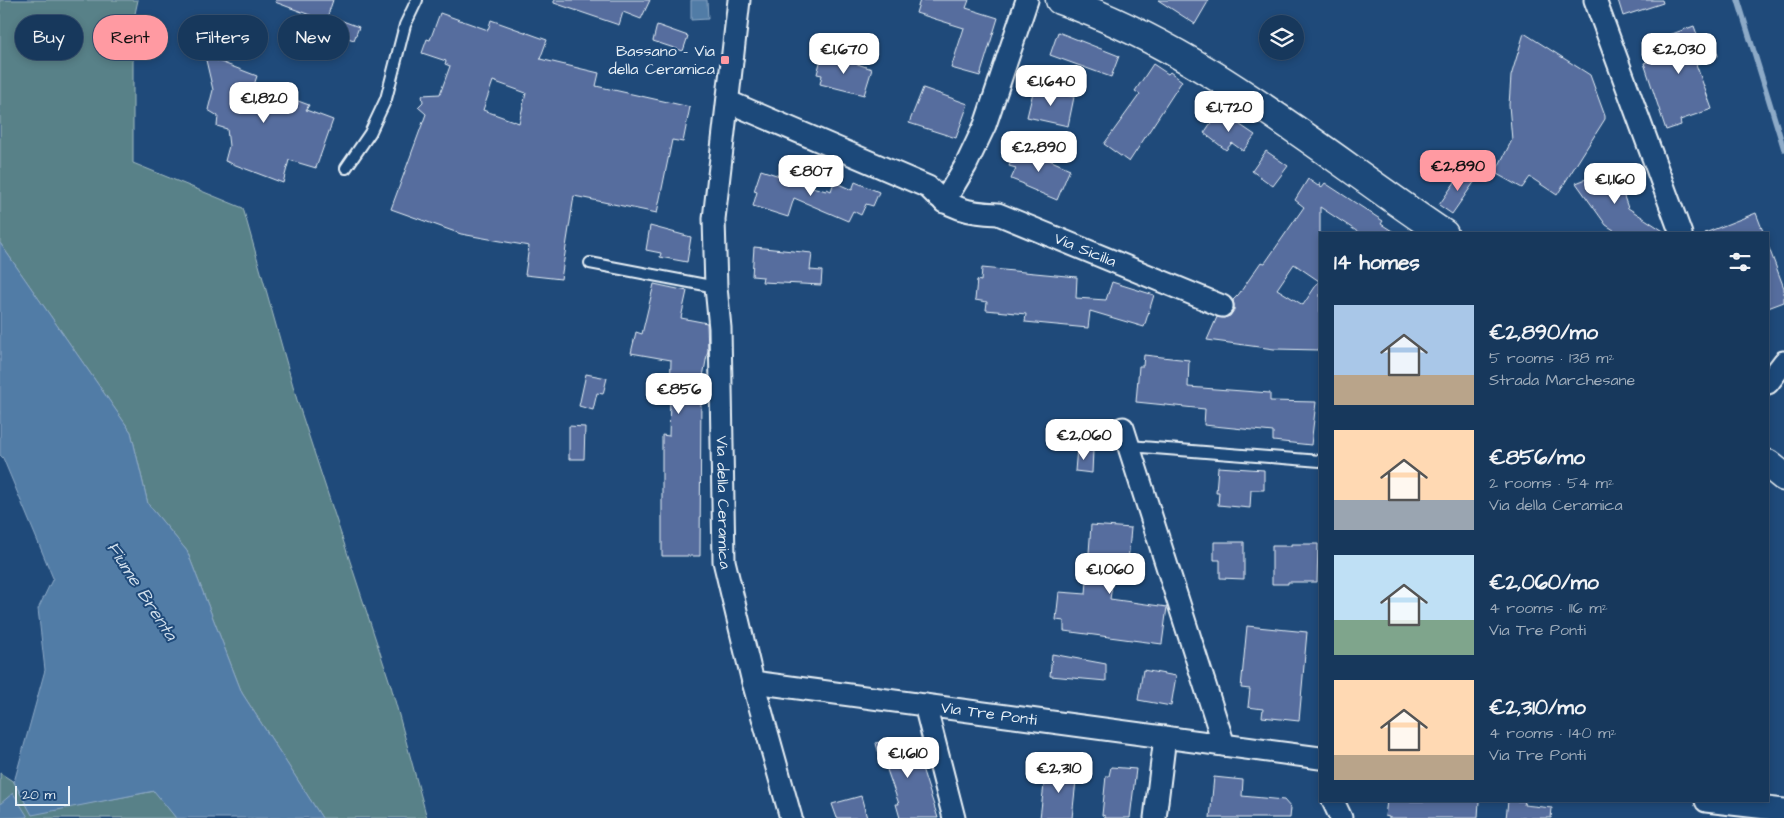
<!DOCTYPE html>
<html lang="en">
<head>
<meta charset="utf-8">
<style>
  :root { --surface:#17385c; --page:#203f62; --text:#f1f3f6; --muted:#9eacbb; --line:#365272; --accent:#ff9aa2 }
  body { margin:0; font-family:"Architects Daughter",sans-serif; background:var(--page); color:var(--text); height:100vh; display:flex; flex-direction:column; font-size:19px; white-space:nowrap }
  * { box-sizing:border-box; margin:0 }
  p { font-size:16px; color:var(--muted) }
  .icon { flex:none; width:28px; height:28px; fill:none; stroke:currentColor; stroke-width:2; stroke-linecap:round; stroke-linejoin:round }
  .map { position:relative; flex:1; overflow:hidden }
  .sheet { position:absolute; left:1319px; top:232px; width:450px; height:570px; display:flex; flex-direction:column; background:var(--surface); border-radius:0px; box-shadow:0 2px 8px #0003,0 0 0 1px var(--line) }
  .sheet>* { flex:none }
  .banner { position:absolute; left:15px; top:15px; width:475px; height:45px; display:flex; gap:10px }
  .buttons { position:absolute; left:1259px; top:15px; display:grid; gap:10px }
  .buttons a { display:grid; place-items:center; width:45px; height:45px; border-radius:50%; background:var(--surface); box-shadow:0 2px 8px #0003,0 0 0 1px var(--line); font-size:25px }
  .scale { position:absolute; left:15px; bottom:12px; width:55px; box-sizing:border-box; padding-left:5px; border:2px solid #e8f1f8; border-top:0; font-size:14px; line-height:18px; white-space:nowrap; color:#e8f1f8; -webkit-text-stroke:4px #1f4a7a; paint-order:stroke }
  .price { position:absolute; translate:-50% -42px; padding:0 11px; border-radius:10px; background:#fff; color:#222; font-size:16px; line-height:32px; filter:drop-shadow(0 1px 2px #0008) }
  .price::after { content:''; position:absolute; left:50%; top:30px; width:15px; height:11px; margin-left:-8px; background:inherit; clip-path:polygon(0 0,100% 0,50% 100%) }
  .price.selected { background:var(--accent); color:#111 }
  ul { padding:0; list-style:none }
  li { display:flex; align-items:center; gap:15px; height:125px; padding:0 15px }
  li span { display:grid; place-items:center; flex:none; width:140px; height:100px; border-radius:0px; color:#555 }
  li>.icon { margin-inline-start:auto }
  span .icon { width:60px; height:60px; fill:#fffc; stroke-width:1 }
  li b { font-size:21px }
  h2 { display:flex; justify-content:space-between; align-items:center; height:60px; padding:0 15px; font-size:21px }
  .chip { padding:0 18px; border-radius:22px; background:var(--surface); box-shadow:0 2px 8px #0003,0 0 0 1px var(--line); font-size:18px; line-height:45px }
  .chip.selected { background:var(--accent); color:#111 }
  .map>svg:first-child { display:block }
  .green { fill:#588188; stroke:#a0b9c0 }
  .water { fill:#517ba6; stroke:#8daac7 }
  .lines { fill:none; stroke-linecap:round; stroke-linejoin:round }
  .stream { stroke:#8daac7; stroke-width:5.5 }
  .building { fill:#566d9e; stroke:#e8f1f8; fill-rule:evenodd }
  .lane-casing { stroke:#e8f1f8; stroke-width:14 }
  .street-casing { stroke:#e8f1f8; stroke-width:25 }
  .secondary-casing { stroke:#e8f1f8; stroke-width:31 }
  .lane { stroke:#1f4a7a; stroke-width:10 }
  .street { stroke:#1f4a7a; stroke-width:21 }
  .secondary { stroke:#1f4a7a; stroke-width:28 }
  .poi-dot { fill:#ff9aa2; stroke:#1f4a7a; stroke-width:2 }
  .labels { text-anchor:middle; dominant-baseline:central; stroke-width:4; stroke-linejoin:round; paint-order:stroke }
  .poi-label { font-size:16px; fill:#e8f1f8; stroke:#1f4a7a; text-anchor:end }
  .street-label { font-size:16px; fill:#e8f1f8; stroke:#1f4a7a }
  .water-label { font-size:18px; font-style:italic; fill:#d1dfec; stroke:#1f4a7a }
</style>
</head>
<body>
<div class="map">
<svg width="1784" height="818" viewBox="0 0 1784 818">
  <rect width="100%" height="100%" fill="#1f4a7a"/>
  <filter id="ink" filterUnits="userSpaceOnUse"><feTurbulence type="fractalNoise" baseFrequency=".02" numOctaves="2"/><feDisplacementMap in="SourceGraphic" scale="10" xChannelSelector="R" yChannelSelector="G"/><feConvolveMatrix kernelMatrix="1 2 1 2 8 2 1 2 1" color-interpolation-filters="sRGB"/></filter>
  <g filter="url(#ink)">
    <!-- green -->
    <g class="green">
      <polygon points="0,0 138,0 133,23 133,163 243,208 297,400 391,686 427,818 322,818 242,693 187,551 148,504 131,432 0,243"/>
      <polygon points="0,773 14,782 32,814 155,791 176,818 0,818"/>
    </g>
    <!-- water -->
    <g class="water">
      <polygon points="691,0 707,0 708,19 691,20"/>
      <polygon points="0,243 131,432 148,504 187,551 242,693 322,818 176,818 154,791 32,815 14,782 45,670 38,609 53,578 3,458 0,455"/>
      <polygon points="13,793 28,817 0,818 0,804"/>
    </g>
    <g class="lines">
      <!-- stream -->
      <polyline class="stream" points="1738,0 1784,149"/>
    </g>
    <!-- building -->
    <g class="building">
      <polygon points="276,0 333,0 326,21 275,2"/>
      <polygon points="554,0 650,0 641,19 623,12 619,25 554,3"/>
      <polygon points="920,0 969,0 966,8 998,18 980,76 951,68 964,28 916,13"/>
      <polygon points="1158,0 1209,0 1195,24"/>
      <polygon points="1618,0 1662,0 1663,3 1623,16"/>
      <path d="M 440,13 L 488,30 L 491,20 L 547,40 L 540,59 L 599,73 L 596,86 L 690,107 L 683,142 L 672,140 L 657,213 L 574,196 L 561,279 L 525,275 L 529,246 L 461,234 L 391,209 L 426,114 L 418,107 L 423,102 L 422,95 L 440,94 L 450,66 L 445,64 L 446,61 L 422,53 L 427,39 L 430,40 ZM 493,81 L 526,93 L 519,123 L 483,110 Z"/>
      <polygon points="340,20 359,27 354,40 335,34"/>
      <polygon points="657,25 688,36 683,51 653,41"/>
      <polygon points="1694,26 1699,40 1712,36 1718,56 1696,64 1712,109 1680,120 1681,125 1666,130 1644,63 1647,62 1642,45"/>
      <polygon points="1058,32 1119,56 1111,77 1050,55"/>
      <polygon points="1524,33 1590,75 1605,116 1605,119 1557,195 1530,177 1522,188 1495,173 1512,140 1509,105 1511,76"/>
      <polygon points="829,54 872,69 864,95 820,84 822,75 817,74 822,55 828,57"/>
      <polygon points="205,56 257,76 254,85 309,105 306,110 333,120 316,168 289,160 283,183 225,161 229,146 227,129 217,126 218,116 208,110 213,90"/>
      <polygon points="1153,64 1168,74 1170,72 1182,81 1129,162 1104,144 1140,94 1135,91"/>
      <polygon points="923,88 968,104 956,138 909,123"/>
      <polygon points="1034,88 1074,97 1068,126 1027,117"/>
      <polygon points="1217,114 1228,121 1230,118 1255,135 1243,151 1232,143 1226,150 1204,133"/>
      <polygon points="1017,146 1070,169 1057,200 1024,186 1024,184 1011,179 1016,168 1009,166"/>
      <polygon points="1266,151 1288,166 1273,186 1252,171"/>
      <polygon points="1614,168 1628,208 1668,234 1620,234 1606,225 1576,183"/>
      <polygon points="1464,169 1477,178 1452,214 1439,205"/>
      <polygon points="761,170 798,182 798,183 826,191 827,189 831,191 834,182 852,190 855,182 879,192 873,206 866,204 861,215 853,211 848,221 794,198 788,217 753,206 757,192 754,191"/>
      <path d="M 1308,179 L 1318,186 L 1320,183 L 1321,188 L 1325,183 L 1383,221 L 1381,224 L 1397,234 L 1361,234 L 1320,207 L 1320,350 L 1274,349 L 1207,340 L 1217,317 L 1224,318 L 1230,316 L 1234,310 L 1234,305 L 1233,300 L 1239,294 L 1261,262 L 1265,263 L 1304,207 L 1295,200 ZM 1294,264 L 1319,281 L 1303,305 L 1277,289 Z"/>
      <polygon points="1756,213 1764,234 1705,234 1705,233"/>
      <polygon points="650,226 691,237 687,262 660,257 661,253 646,250"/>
      <polygon points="754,247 812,253 810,270 822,271 821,285 762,282 763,277 752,276"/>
      <polygon points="1769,248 1784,288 1784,302 1768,308 1768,249"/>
      <polygon points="982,268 1077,277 1076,298 1106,300 1112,282 1154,295 1144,327 1090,311 1088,328 1025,322 1026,314 986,310 987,302 975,300 977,280 981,281"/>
      <polygon points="654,284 687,291 681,318 707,323 708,350 701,387 700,556 662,556 662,435 669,436 671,360 631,353 636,332 642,334"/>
      <polygon points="1144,355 1189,360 1188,387 1270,393 1270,401 1316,402 1311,445 1273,441 1273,432 1204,425 1205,409 1136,402 1139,366 1143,366"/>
      <polygon points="586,374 607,378 603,394 597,393 593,410 579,406"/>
      <polygon points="569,426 585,427 584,459 569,459"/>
      <polygon points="1077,448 1093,450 1092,473 1075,471"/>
      <polygon points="1218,467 1264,470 1264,490 1251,490 1250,508 1218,505 1219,492 1216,492"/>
      <polygon points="1091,525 1131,528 1127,573 1114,572 1110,599 1167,607 1162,644 1064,631 1064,621 1056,620 1059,592 1086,594"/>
      <polygon points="1214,542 1244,542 1244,579 1220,578 1220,560 1214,560"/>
      <polygon points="1291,544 1318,544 1317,582 1288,582 1288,584 1272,584 1272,546 1291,546"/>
      <polygon points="1247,626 1307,632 1299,721 1262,717 1263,709 1248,707 1250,689 1241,688"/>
      <polygon points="1052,654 1106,664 1106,681 1050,676"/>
      <polygon points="1143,670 1176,676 1171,706 1138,700"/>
      <polygon points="885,740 911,743 913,748 920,746 926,767 922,768 938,818 900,818 896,804 899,804 885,764 882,765 876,743"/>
      <polygon points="1111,767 1136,769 1130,818 1105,818 1105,816 1102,815 1106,776 1109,776"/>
      <polygon points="1046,768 1077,771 1072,818 1040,818"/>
      <polygon points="1214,777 1243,780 1242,796 1284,800 1291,808 1290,818 1210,818"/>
      <polygon points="861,796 867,818 837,818 832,804"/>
      <polygon points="1387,801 1479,801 1478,818 1389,818 1389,817 1385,816"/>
      <polygon points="1508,801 1525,801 1524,805 1552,808 1551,818 1506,818"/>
    </g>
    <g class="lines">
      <defs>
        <g id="lane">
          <polyline points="346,168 370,133 386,99 405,25 417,0"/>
          <polyline points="590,263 716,287"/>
          <polyline points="1129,446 1320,461"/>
        </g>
        <g id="street">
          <path id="s1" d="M 739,0 L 714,219 L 716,287 L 720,328 L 724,561 L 753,682 L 791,818"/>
          <polyline points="1595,0 1681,234"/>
          <path id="s2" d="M 729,102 L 928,187 C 948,209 970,213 998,214 L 1222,306"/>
          <polyline points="944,202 966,165 985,125 1027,0"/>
          <polyline points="1768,383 1784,362"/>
          <polyline points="1123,428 1224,745"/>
          <path id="s3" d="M 753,682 L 1320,758"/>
          <polyline points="925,705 954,818"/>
          <polyline points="1333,801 1341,818"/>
          <polyline points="1706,801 1784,810"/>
          <polyline points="1155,818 1165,737"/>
        </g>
        <g id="secondary">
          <path d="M 1060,0 C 1202,49 1320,151 1444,234"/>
          <polyline points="1768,464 1784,477"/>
        </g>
      </defs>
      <!-- lane casing -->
      <use href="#lane" class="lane-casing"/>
      <!-- street casing -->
      <use href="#street" class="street-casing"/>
      <!-- secondary casing -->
      <use href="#secondary" class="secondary-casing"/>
      <!-- lane -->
      <use href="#lane" class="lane"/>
      <!-- street -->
      <use href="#street" class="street"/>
      <!-- secondary -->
      <use href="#secondary" class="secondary"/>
    </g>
  </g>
  <!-- markers -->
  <rect class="poi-dot" x="720" y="55" width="10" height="10" rx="2.5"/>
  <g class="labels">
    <!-- poi labels -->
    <g class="poi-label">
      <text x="715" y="51">Bassano - Via<tspan x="715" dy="18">della Ceramica</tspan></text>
    </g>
    <!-- street labels -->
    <g class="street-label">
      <text stroke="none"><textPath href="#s2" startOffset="388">Via Sicilia</textPath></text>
      <text stroke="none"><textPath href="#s1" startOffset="504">Via della Ceramica</textPath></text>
      <text stroke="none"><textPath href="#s3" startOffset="238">Via Tre Ponti</textPath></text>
    </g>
    <!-- water labels -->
    <g class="water-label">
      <text transform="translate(142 591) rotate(57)">Fiume Brenta</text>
    </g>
  </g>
</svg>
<div class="buttons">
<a><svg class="icon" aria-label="layers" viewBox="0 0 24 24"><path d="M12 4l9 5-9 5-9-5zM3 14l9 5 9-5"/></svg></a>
</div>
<div class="scale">20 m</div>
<b class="price" style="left:844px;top:75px">€1,670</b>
<b class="price" style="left:1679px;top:75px">€2,030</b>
<b class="price" style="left:1051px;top:107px">€1,640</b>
<b class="price" style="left:264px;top:124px">€1,820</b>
<b class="price" style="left:1229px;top:133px">€1,720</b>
<b class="price" style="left:1039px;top:173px">€2,890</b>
<b class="price selected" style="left:1458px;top:192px">€2,890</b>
<b class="price" style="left:811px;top:197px">€807</b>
<b class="price" style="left:1615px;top:205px">€1,160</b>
<b class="price" style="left:679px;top:415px">€856</b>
<b class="price" style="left:1084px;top:461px">€2,060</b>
<b class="price" style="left:1110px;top:595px">€1,060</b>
<b class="price" style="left:908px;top:779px">€1,610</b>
<b class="price" style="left:1059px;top:794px">€2,310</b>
<div class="banner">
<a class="chip">Buy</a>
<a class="chip selected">Rent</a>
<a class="chip">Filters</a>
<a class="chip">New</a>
</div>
<section class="sheet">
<h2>14 homes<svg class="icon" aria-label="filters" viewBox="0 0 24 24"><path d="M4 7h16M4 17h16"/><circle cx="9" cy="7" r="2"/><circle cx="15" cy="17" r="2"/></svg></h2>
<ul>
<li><span style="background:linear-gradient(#a9c7e8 70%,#b9a48a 0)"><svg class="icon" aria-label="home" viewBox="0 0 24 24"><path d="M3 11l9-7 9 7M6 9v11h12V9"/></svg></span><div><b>€2,890/mo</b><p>5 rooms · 138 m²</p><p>Strada Marchesane</p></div></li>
<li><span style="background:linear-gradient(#ffd9b3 70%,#9aa5b1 0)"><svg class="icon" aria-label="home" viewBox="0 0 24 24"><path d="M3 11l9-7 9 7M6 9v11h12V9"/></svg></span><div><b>€856/mo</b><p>2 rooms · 54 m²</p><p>Via della Ceramica</p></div></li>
<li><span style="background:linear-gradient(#bfe0f5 65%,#7fa58c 0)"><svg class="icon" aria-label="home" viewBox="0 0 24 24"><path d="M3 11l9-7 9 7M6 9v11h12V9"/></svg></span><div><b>€2,060/mo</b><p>4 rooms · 116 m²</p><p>Via Tre Ponti</p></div></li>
<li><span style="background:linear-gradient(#ffd9b3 75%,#b9a48a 0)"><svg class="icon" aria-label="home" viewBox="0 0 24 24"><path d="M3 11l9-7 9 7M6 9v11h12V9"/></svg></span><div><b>€2,310/mo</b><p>4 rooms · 140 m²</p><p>Via Tre Ponti</p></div></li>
</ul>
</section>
</div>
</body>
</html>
